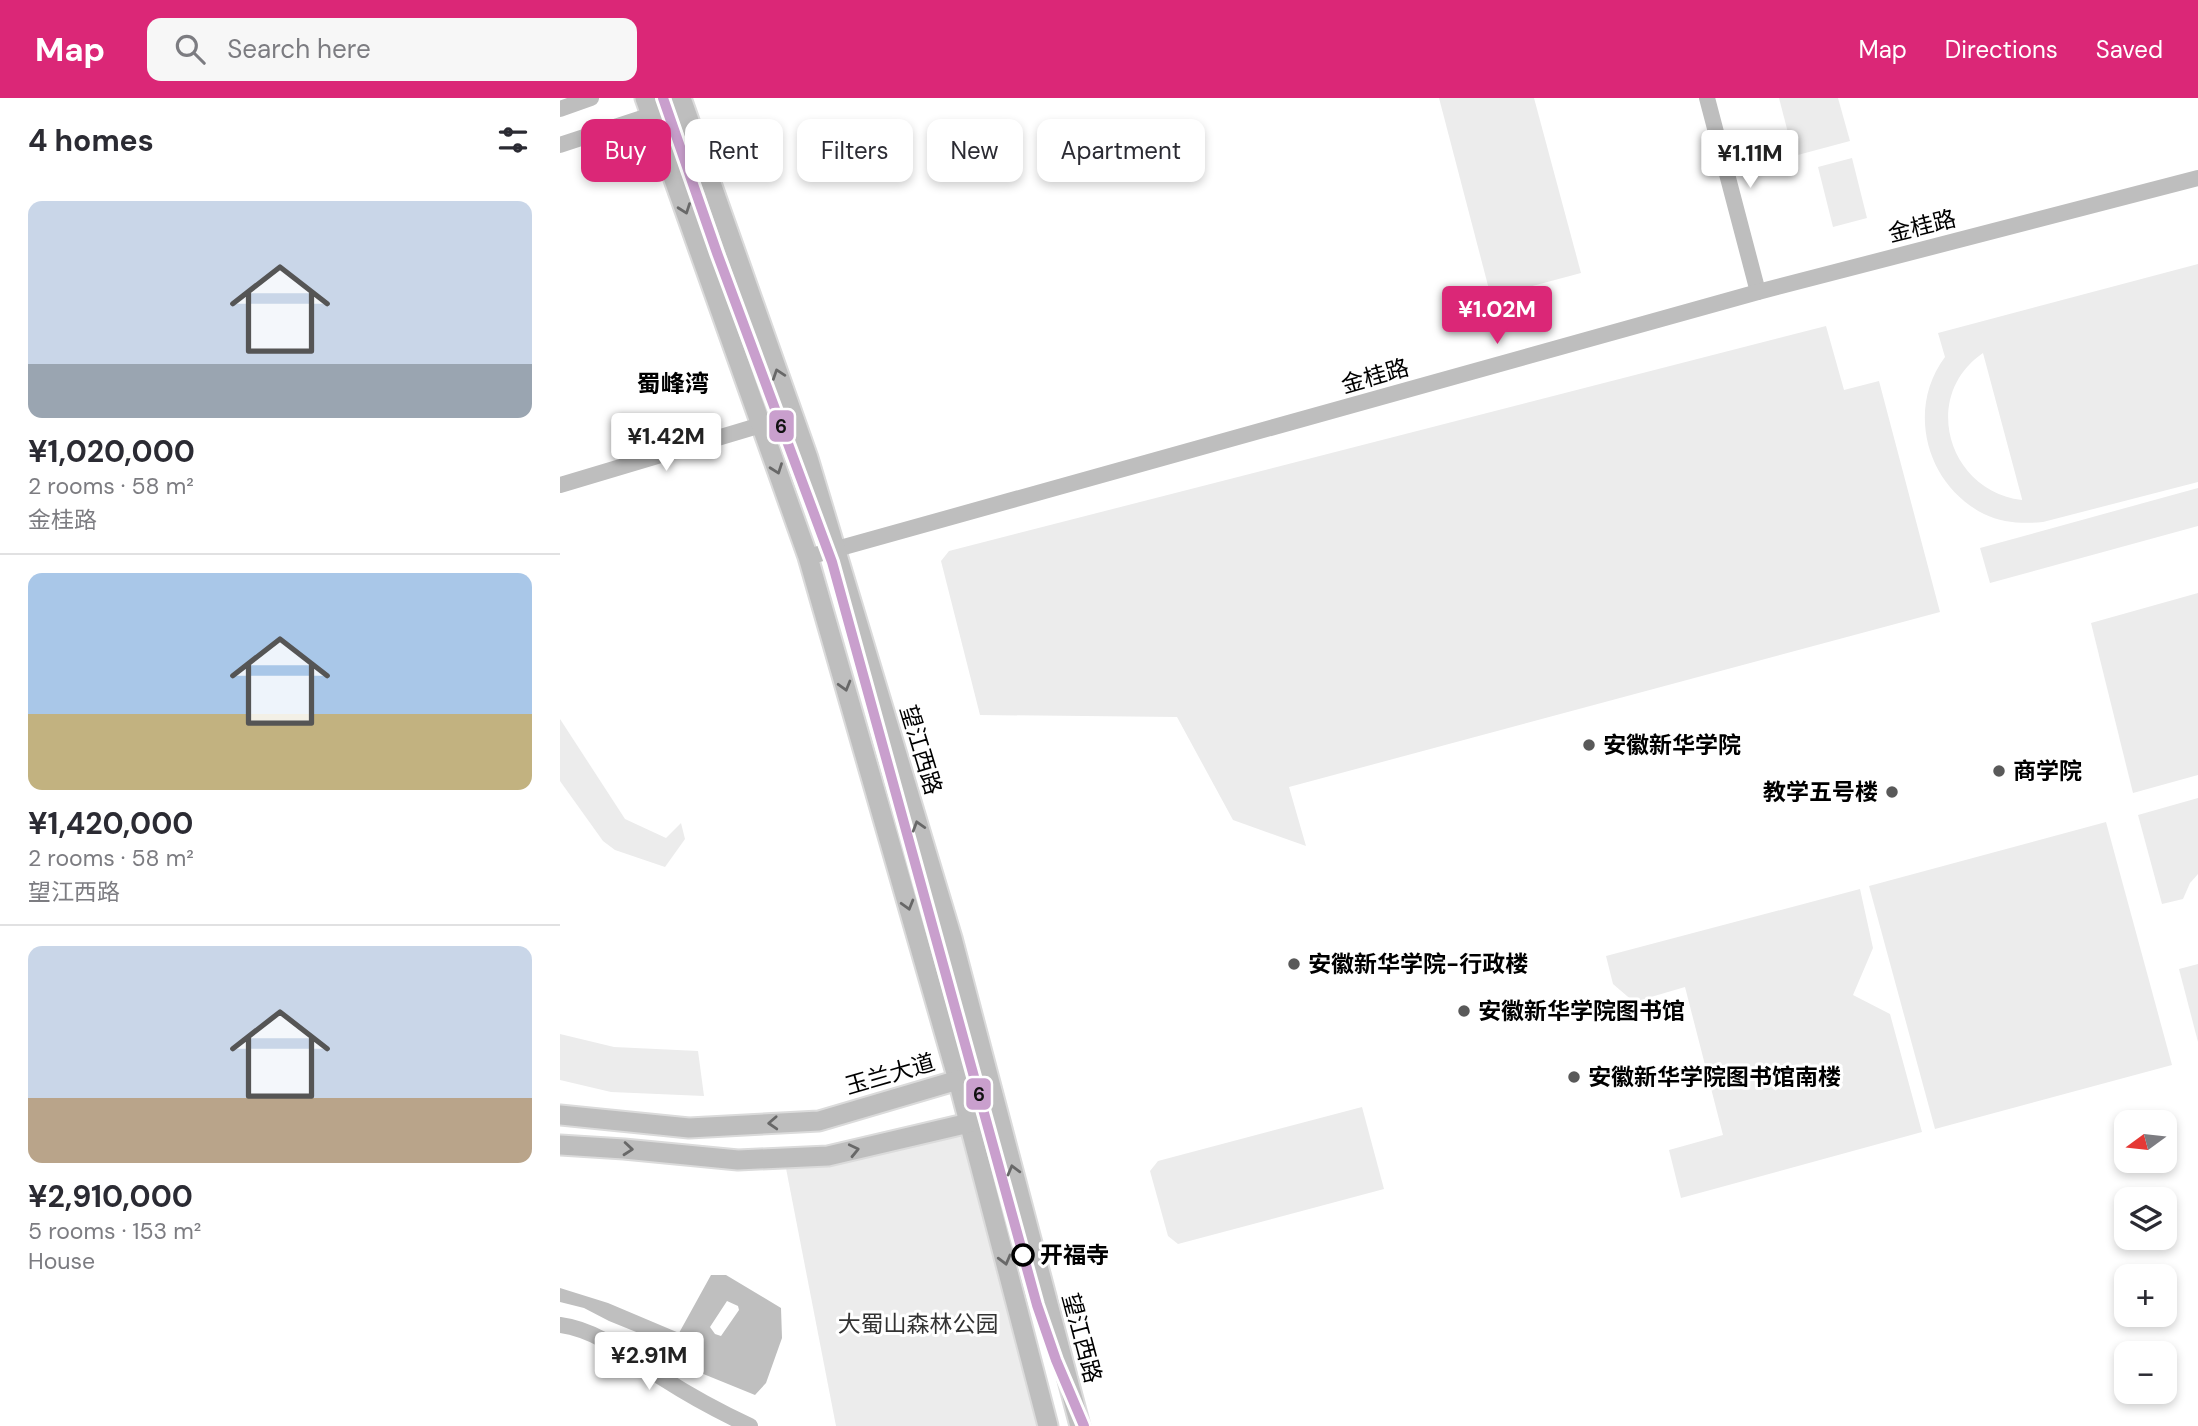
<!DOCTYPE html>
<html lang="en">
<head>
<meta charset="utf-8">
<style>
  :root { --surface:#fff; --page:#f7f7f7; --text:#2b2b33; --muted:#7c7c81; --line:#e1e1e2; --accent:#db2777 }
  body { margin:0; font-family:"DM Sans","Noto Sans SC",sans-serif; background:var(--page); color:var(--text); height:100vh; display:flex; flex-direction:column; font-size:26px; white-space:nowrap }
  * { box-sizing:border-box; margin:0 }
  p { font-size:23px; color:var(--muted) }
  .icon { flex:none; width:38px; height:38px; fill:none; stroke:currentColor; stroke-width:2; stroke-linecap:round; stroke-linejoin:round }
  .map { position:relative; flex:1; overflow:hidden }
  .panel { display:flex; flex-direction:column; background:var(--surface); width:560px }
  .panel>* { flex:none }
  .hud { position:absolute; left:21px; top:21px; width:665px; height:63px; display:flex; gap:14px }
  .needle { width:46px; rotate:255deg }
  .tools { position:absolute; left:1554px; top:1012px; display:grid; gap:14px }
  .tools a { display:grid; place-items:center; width:63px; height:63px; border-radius:14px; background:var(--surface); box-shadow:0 4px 10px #0003; font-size:35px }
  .price { position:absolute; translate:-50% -60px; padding:0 16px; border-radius:7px; background:#fff; color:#222; font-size:23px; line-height:46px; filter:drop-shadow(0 2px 4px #0008) }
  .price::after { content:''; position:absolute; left:50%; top:42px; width:21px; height:16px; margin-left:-10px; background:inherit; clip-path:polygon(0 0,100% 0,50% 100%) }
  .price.selected { background:var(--accent); color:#fff }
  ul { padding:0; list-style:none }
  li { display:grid; align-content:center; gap:14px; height:371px; padding:0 28px }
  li+li { border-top:2px solid var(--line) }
  li span { display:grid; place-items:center; height:217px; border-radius:14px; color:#555 }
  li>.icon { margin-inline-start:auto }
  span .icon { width:126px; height:126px; fill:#fffc; stroke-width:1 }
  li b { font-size:30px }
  h2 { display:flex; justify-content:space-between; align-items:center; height:84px; padding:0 28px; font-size:30px }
  .pill { padding:0 24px; border-radius:14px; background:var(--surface); box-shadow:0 4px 10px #0003; font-size:24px; line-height:63px }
  .pill.selected { background:var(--accent); color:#fff }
  header { display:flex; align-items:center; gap:42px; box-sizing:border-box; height:98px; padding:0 35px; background:var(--accent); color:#fff }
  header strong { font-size:33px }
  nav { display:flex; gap:38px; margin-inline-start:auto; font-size:24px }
  .search { width:490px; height:63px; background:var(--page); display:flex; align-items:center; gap:18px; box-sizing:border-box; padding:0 24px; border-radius:14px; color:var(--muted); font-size:26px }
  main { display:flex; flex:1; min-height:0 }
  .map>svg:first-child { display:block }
  .green { fill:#ececec; fill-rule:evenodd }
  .water { fill:#bfbfbf; fill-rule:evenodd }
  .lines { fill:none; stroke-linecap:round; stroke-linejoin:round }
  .major-casing { stroke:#dbdbdb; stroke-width:23 }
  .minor { stroke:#bebebe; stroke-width:16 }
  .major { stroke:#bebebe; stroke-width:19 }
  .metro-1-casing { stroke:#fff; stroke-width:16 }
  .metro-1 { stroke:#c99fcd; stroke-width:10 }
  .oneway { stroke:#686868 }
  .poi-dot { fill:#595959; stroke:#fff; stroke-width:2.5 }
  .stop-dot { fill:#fff; stroke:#000; stroke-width:3.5 }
  .labels { text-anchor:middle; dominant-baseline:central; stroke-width:6; stroke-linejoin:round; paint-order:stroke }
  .street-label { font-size:23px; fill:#000; stroke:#fff }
  .poi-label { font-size:23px; font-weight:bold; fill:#000; stroke:#fff; text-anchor:start }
  .stop-label { font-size:23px; font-weight:bold; fill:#000; stroke:#fff; text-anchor:start }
  .park-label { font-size:23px; fill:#333; stroke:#fff }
  .neighbourhood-label { font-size:24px; font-weight:bold; fill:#000; stroke:#fff }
  .line-badge { stroke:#fff; stroke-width:2.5 }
  .pale-badge-label { font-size:19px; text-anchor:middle; font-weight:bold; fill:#111 }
</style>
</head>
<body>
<header>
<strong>Map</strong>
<div class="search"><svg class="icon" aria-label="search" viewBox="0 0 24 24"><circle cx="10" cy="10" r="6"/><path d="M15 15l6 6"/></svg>Search here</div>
<nav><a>Map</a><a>Directions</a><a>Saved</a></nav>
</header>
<main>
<section class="panel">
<h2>4 homes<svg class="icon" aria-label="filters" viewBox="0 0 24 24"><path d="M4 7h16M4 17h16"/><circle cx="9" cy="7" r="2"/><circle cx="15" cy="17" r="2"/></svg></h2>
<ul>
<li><span style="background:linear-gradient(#c9d6e8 75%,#9aa5b1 0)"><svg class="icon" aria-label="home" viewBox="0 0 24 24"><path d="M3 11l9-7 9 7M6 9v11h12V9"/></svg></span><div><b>¥1,020,000</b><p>2 rooms · 58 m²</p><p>金桂路</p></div></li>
<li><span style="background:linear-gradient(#a9c7e8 65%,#c2b280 0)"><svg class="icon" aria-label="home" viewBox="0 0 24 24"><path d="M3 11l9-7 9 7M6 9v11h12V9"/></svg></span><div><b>¥1,420,000</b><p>2 rooms · 58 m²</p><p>望江西路</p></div></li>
<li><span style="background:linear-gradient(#c9d6e8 70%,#b9a48a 0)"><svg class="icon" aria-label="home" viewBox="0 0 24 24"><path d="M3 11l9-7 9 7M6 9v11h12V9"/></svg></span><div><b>¥2,910,000</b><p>5 rooms · 153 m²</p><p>House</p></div></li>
</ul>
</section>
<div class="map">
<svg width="1638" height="1328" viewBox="0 0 1638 1328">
  <rect width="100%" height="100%" fill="#fff"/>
  <!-- green -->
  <g class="green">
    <polygon points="879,0 974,0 1021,175 931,199"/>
    <polygon points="1219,0 1278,0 1290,43 1234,58"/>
    <polygon points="1292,60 1307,120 1273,129 1258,69"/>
    <path d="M 1638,166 L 1638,384 L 1483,424 C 1463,426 1443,425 1424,416 C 1366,387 1346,311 1385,259 L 1378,235 ZM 1423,255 L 1462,401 L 1462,402 C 1388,393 1360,298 1423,255 Z"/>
    <polygon points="1266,228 1284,292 1319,283 1380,514 729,689 746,748 673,722 617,619 420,617 381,463 389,453"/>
    <polygon points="1638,390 1638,428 1430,485 1420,450"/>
    <polygon points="1638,495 1638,677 1573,695 1531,525"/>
    <polygon points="0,621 65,721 106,740 121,725 125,741 105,769 55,752 43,743 0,683"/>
    <polygon points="1638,700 1638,776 1630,785 1623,801 1602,806 1578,717"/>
    <polygon points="1546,724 1612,967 1375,1031 1309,788"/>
    <polygon points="1300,791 1313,850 1293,897 1330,916 1362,1034 1121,1100 1109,1052 1163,1037 1125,889 1074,904 1053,886 1046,858"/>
    <polygon points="1638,866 1638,944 1619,871"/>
    <polygon points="0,936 54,949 138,953 144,998 51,994 0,982"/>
    <polygon points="802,1009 824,1091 618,1146 608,1138 590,1073 598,1063"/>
    <polygon points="409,1025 488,1328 276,1328 224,1060"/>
  </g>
  <!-- water -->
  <path class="water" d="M 151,1177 L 166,1177 L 221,1210 L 222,1240 L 206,1285 L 195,1297 L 136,1273 L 91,1240 L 49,1223 L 24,1210 L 0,1204 L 0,1190 L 48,1205 L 119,1235 ZM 167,1203 L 178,1208 L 179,1212 L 161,1238 L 155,1236 L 150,1229 Z"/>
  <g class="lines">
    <defs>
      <g id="major">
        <polyline points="85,0 248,459 398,982 488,1328"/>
        <polyline points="121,0 248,360 392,840 520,1328"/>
        <polyline points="0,1017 129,1030 259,1023 398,982 432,995 409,1025 268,1058 178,1062 64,1051 0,1047"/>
      </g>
    </defs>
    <!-- major casing -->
    <use href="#major" class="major-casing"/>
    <!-- minor -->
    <g class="minor">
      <polyline points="1147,0 1198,194"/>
      <polyline points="0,11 31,0"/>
      <polyline points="0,47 91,17"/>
      <polyline points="0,387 201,327"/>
      <polyline points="248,459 1198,194 1638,80"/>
      <path d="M 0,1227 C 39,1232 72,1261 104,1281 C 132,1299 160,1314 190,1328"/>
    </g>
    <!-- major -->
    <use href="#major" class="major"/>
    <defs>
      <polyline id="metro-1" points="103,0 157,155 272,464 477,1207 496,1262 524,1328"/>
    </defs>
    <!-- metro-1 casing -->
    <use href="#metro-1" class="metro-1-casing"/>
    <!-- metro-1 -->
    <use href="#metro-1" class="metro-1"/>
  </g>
  <!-- one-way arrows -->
  <defs><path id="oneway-chevron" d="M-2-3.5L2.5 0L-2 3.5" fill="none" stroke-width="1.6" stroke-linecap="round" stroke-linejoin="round" transform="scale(1.75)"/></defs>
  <g class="oneway">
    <use href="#oneway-chevron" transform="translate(125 111) rotate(70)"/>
    <use href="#oneway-chevron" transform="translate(218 276) rotate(-109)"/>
    <use href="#oneway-chevron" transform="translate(217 371) rotate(70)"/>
    <use href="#oneway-chevron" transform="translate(285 588) rotate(74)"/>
    <use href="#oneway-chevron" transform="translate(358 728) rotate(-107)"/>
    <use href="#oneway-chevron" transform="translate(348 807) rotate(74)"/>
    <use href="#oneway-chevron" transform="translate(213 1025) rotate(177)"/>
    <use href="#oneway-chevron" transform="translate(68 1051) rotate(5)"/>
    <use href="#oneway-chevron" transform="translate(294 1052) rotate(-13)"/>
    <use href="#oneway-chevron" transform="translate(453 1072) rotate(-105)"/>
    <use href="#oneway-chevron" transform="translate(445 1162) rotate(75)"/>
  </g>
  <!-- markers -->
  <g class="poi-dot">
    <circle cx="1029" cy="647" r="7"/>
    <circle cx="1439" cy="673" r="7"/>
    <circle cx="1332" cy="694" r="7"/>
    <circle cx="734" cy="866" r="7"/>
    <circle cx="904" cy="913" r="7"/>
    <circle cx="1014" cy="979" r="7"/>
  </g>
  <circle class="stop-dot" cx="463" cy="1157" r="10"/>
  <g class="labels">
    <!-- street labels -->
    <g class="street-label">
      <text transform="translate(1362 128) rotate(-14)">金桂路</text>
      <text transform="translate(815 278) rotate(-16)">金桂路</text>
      <text transform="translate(361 652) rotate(73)">望江西路</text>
      <text transform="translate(330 976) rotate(-16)">玉兰大道</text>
      <text transform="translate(522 1240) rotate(75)">望江西路</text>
    </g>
    <!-- poi labels -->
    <g class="poi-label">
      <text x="1043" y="647">安徽新华学院</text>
      <text x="1453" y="673">商学院</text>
      <text x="1318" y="694" text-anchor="end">教学五号楼</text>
      <text x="748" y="866">安徽新华学院-行政楼</text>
      <text x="918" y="913">安徽新华学院图书馆</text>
      <text x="1028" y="979">安徽新华学院图书馆南楼</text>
    </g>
    <!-- stop labels -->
    <g class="stop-label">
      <text x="480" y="1157">开福寺</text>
    </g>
    <!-- park labels -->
    <g class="park-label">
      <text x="358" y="1226">大蜀山森林公园</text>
    </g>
    <!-- neighbourhood labels -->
    <g class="neighbourhood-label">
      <text x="113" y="285">蜀峰湾</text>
    </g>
  </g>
  <g class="line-badge">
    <rect x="208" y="311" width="27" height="34" rx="7" fill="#c99fcd"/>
    <rect x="405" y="979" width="27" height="34" rx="7" fill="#c99fcd"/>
  </g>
  <g class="pale-badge-label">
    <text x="221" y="335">6</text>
    <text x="419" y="1003">6</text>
  </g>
</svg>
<div class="tools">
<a><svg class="needle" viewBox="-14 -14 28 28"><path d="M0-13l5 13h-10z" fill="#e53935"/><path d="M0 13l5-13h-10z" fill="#7c7c81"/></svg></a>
<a><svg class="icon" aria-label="layers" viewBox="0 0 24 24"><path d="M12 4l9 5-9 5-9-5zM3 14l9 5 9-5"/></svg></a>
<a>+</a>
<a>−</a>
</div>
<b class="price" style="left:1190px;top:92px">¥1.11M</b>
<b class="price selected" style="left:937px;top:248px">¥1.02M</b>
<b class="price" style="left:106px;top:375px">¥1.42M</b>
<b class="price" style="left:89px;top:1294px">¥2.91M</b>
<div class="hud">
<a class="pill selected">Buy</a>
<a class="pill">Rent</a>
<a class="pill">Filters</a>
<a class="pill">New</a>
<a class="pill">Apartment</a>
</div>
</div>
</main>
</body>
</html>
